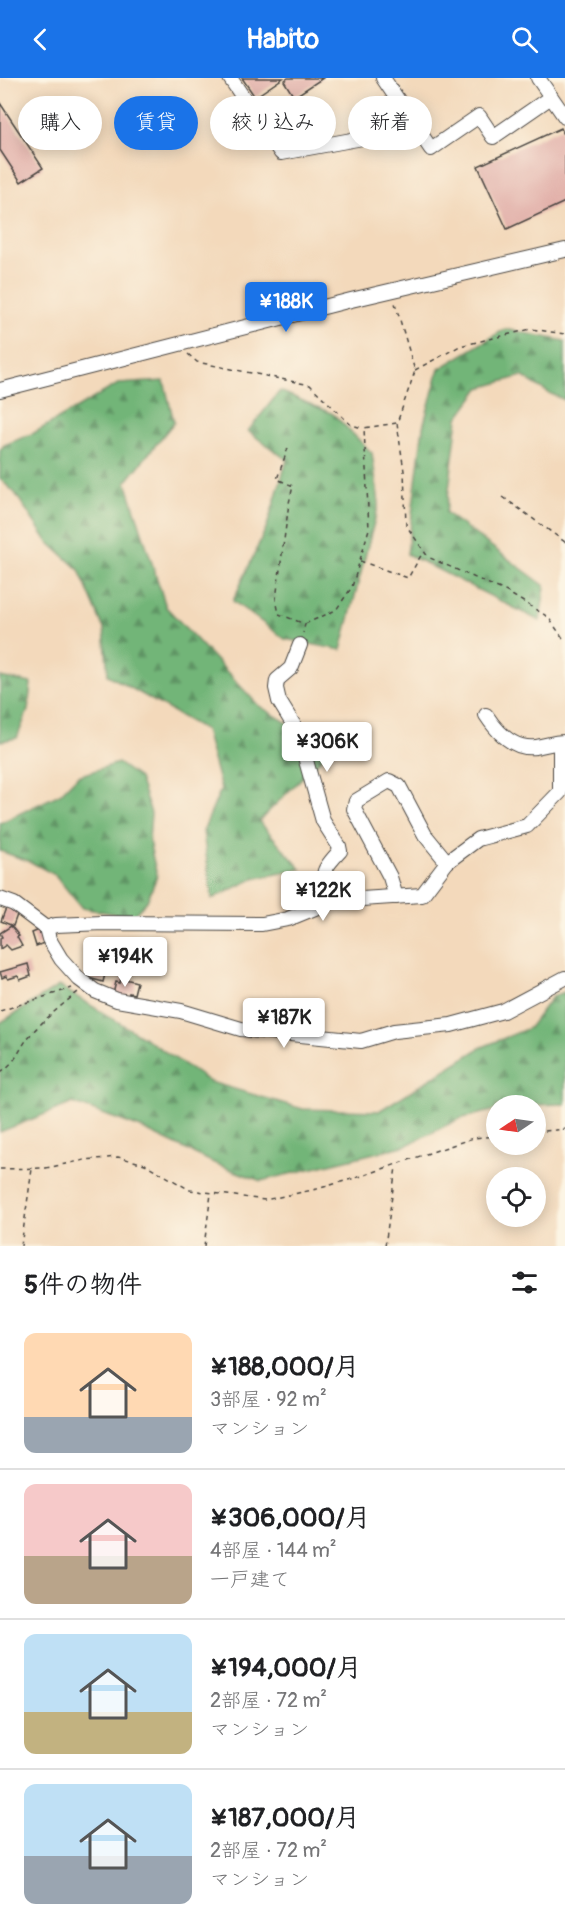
<!DOCTYPE html>
<html lang="ja">
<head>
<meta charset="utf-8">
<style>
  :root { --surface:#fff; --page:#f2f2f2; --text:#202124; --muted:#757577; --line:#e0e0e0; --accent:#1a73e8 }
  body { margin:0; font-family:Pangolin,"Klee One",sans-serif; background:var(--page); color:var(--text); height:100vh; display:flex; flex-direction:column; font-size:22px; white-space:nowrap }
  * { box-sizing:border-box; margin:0 }
  p { font-size:20px; color:var(--muted) }
  .icon { flex:none; width:33px; height:33px; fill:none; stroke:currentColor; stroke-width:2; stroke-linecap:round; stroke-linejoin:round }
  .map { position:relative; height:1168px; overflow:hidden }
  .side { display:flex; flex-direction:column; background:var(--surface); flex:1 }
  .side>* { flex:none }
  .top-card { position:absolute; left:18px; top:18px; width:530px; height:54px; display:flex; gap:12px }
  .needle { width:39px; rotate:257deg }
  .tools { position:absolute; left:486px; top:1017px; display:grid; gap:12px }
  .tools a { display:grid; place-items:center; width:60px; height:60px; border-radius:50%; background:var(--surface); box-shadow:0 3px 15px #0003; font-size:30px }
  .price { position:absolute; translate:-50% -51px; padding:0 14px; border-radius:6px; background:#fff; color:#222; font-size:20px; line-height:39px; filter:drop-shadow(0 2px 3px #0008) }
  .price::after { content:''; position:absolute; left:50%; top:36px; width:18px; height:14px; margin-left:-9px; background:inherit; clip-path:polygon(0 0,100% 0,50% 100%) }
  .price.selected { background:var(--accent); color:#fff }
  ul { padding:0; list-style:none }
  li { display:flex; align-items:center; gap:18px; height:150px; padding:0 24px }
  li+li { border-top:2px solid var(--line) }
  li span { display:grid; place-items:center; flex:none; width:168px; height:120px; border-radius:12px; color:#555 }
  li>.icon { margin-inline-start:auto }
  span .icon { width:72px; height:72px; fill:#fffc; stroke-width:1 }
  li b { font-size:26px }
  h2 { display:flex; justify-content:space-between; align-items:center; height:72px; padding:0 24px; font-size:26px }
  .pill { padding:0 21px; border-radius:27px; background:var(--surface); box-shadow:0 3px 15px #0003; font-size:21px; line-height:54px }
  .pill.selected { background:var(--accent); color:#fff }
  header { display:flex; justify-content:space-between; align-items:center; height:78px; padding:0 24px; background:var(--accent); color:#fff; font-size:27px; font-weight:800 }
  .map>svg:first-child { display:block }
  .forest { fill:url(#forest-firs); stroke:#4e7052; stroke-width:1.5 }
  .building { fill:#e0aba5 }
  .lines { fill:none; stroke-linecap:round; stroke-linejoin:round }
  .minor-casing { stroke:#494541; stroke-width:16 }
  .path { stroke:#494541; stroke-width:1.5; stroke-dasharray:4.5 4.5; stroke-linecap:butt }
  .minor { stroke:#fff; stroke-width:14 }
</style>
</head>
<body>
<header><svg class="icon" aria-label="back" viewBox="0 0 24 24"><path d="M15 5l-7 7 7 7"/></svg>Habito<svg class="icon" aria-label="search" viewBox="0 0 24 24"><circle cx="10" cy="10" r="6"/><path d="M15 15l6 6"/></svg></header>
<div class="map">
<svg width="565" height="1168" viewBox="0 0 565 1168">
  <defs>
    <pattern id="forest-firs" width="22" height="20" patternUnits="userSpaceOnUse" patternTransform="scale(1.5)"><rect width="22" height="20" fill="#72b578"/><path d="M5 1l3.5 6h-7zM16 11l3.5 6h-7z" fill="#5e9363"/></pattern>
  </defs>
  <rect width="100%" height="100%" fill="#fcf5e5"/>
  <filter id="ink" filterUnits="userSpaceOnUse"><feTurbulence type="fractalNoise" baseFrequency=".0167" numOctaves="2"/><feDisplacementMap in="SourceGraphic" scale="12" xChannelSelector="R" yChannelSelector="G"/><feConvolveMatrix kernelMatrix="1 2 1 2 8 2 1 2 1" color-interpolation-filters="sRGB"/></filter>
  <filter id="wash" filterUnits="userSpaceOnUse"><feTurbulence type="fractalNoise" baseFrequency=".008" numOctaves="4" result="noise"/><feDisplacementMap in="SourceGraphic" scale="24" xChannelSelector="R" yChannelSelector="G"/><feGaussianBlur stdDeviation="1.35" result="paint"/><feColorMatrix in="noise" values="0 0 0 0 0 0 0 0 0 0 0 0 0 0 0 0 0 1.4 0 .05"/><feComposite in="paint" operator="in"/></filter>
  <g filter="url(#wash)">
    <rect width="100%" height="100%" fill="#f3d9bb"/>
    <!-- forest -->
    <g class="forest">
      <polygon points="505,251 565,263 565,322 549,315 522,298 480,310 458,340 446,435 545,508 540,543 407,476 423,349 439,291"/>
      <polygon points="164,303 174,344 126,404 166,529 259,628 331,671 259,743 301,791 253,801 212,821 203,753 221,711 205,652 108,597 104,551 79,492 47,463 15,415 0,401 0,372 4,367 34,355 118,306"/>
      <polygon points="280,313 333,336 372,375 379,425 341,572 285,561 233,523 267,448 287,382 248,353"/>
      <polygon points="0,599 31,605 28,632 17,660 0,663"/>
      <polygon points="118,685 139,700 151,735 149,763 157,798 147,823 132,839 82,830 55,797 31,784 0,773 0,745 60,716 78,698"/>
      <polygon points="59,908 146,961 210,1004 303,1031 379,1033 480,970 529,950 553,918 565,914 565,1026 496,1028 496,1032 459,1041 407,1067 261,1103 214,1085 141,1050 73,1025 0,1054 0,945"/>
    </g>
    <g id="blocks">
      <!-- building -->
      <g class="building">
        <polygon points="242,0 283,0 255,19"/>
        <polygon points="288,0 323,0 294,19 284,3"/>
        <polygon points="0,25 43,90 21,104 0,72"/>
        <polygon points="561,50 565,59 565,124 507,151 478,88"/>
        <polygon points="6,830 18,834 13,848 1,843"/>
        <polygon points="11,848 19,858 17,859 22,868 11,872 6,867 0,871 0,860 2,859 0,855"/>
        <polygon points="39,852 44,865 36,868 32,855"/>
        <polygon points="95,876 110,880 106,897 105,896 103,904 89,900 92,889 88,888 90,882 93,883"/>
        <polygon points="28,886 31,898 20,902 18,898 8,901 6,898 2,900 0,894"/>
        <polygon points="121,900 137,904 134,916 129,915 128,920 113,916 116,904 120,905"/>
      </g>
    </g>
  </g>
  <g filter="url(#ink)">
    <use href="#blocks" fill-opacity="0" stroke="#494541" stroke-width="1.5"/>
    <g class="lines">
      <defs>
        <g id="minor">
          <polyline points="230,0 281,75 417,50"/>
          <polyline points="383,0 431,71 479,38 493,59 551,19"/>
          <polyline points="538,0 565,39"/>
          <polyline points="0,312 351,222 565,172"/>
          <path d="M 300,567 L 291,590 L 277,602 L 276,610 L 279,623 L 298,654 L 323,743 L 339,768 L 340,773 C 318,796 323,795 332,823"/>
          <path d="M 486,637 C 497,654 513,672 536,669 C 546,667 555,664 565,664"/>
          <polyline points="396,819 390,799 354,731 356,723 389,703 399,708 425,757 447,784"/>
          <polyline points="0,821 14,826 46,850 56,847 103,845 262,846 288,841 332,823 422,817 447,784 478,761 527,748 560,714 560,673 565,667"/>
          <polyline points="46,850 49,861 61,881 79,901 95,913 117,922 181,933 241,951 361,963 394,953 451,947 503,933 565,900"/>
        </g>
      </defs>
      <!-- minor casing -->
      <use href="#minor" class="minor-casing"/>
      <!-- path -->
      <g class="path">
        <polyline points="188,276 197,284 310,307 351,347 363,350"/>
        <polyline points="415,292 460,268 531,251 565,256"/>
        <polyline points="397,345 404,393 406,447 428,479 507,514 548,539 565,563"/>
        <polyline points="288,370 277,401 293,408 289,425 276,521 279,536 305,546 303,555"/>
        <polyline points="503,419 565,464"/>
        <polyline points="360,483 408,500 423,474"/>
        <polyline points="305,546 336,532 352,509 369,451 364,350 397,345 415,293 395,225"/>
        <polyline points="0,933 72,910"/>
        <path d="M 0,994 C 18,984 19,969 32,955 C 46,940 62,927 78,914"/>
        <polyline points="536,1054 565,1051"/>
        <polyline points="0,1091 46,1090 85,1082 118,1079 145,1086 190,1112 265,1122 317,1111 362,1098 473,1060 496,1058"/>
        <polyline points="21,1168 32,1091"/>
        <polyline points="204,1168 211,1116"/>
        <polyline points="385,1168 396,1089"/>
      </g>
      <!-- minor -->
      <use href="#minor" class="minor"/>
    </g>
  </g>
</svg>
<div class="tools">
<a><svg class="needle" viewBox="-14 -14 28 28"><path d="M0-13l5 13h-10z" fill="#e53935"/><path d="M0 13l5-13h-10z" fill="#757577"/></svg></a>
<a><svg class="icon" aria-label="locate" viewBox="0 0 24 24"><circle cx="12" cy="12" r="6"/><path d="M12 2v4M12 18v4M2 12h4M18 12h4"/></svg></a>
</div>
<b class="price selected" style="left:286px;top:255px">¥188K</b>
<b class="price" style="left:327px;top:695px">¥306K</b>
<b class="price" style="left:323px;top:844px">¥122K</b>
<b class="price" style="left:125px;top:910px">¥194K</b>
<b class="price" style="left:284px;top:971px">¥187K</b>
<div class="top-card">
<a class="pill">購入</a>
<a class="pill selected">賃貸</a>
<a class="pill">絞り込み</a>
<a class="pill">新着</a>
</div>
</div>
<section class="side">
<h2>5件の物件<svg class="icon" aria-label="filters" viewBox="0 0 24 24"><path d="M4 7h16M4 17h16"/><circle cx="9" cy="7" r="2"/><circle cx="15" cy="17" r="2"/></svg></h2>
<ul>
<li><span style="background:linear-gradient(#ffd9b3 70%,#9aa5b1 0)"><svg class="icon" aria-label="home" viewBox="0 0 24 24"><path d="M3 11l9-7 9 7M6 9v11h12V9"/></svg></span><div><b>¥188,000/月</b><p>3部屋 · 92 m²</p><p>マンション</p></div></li>
<li><span style="background:linear-gradient(#f6c9c9 60%,#b9a48a 0)"><svg class="icon" aria-label="home" viewBox="0 0 24 24"><path d="M3 11l9-7 9 7M6 9v11h12V9"/></svg></span><div><b>¥306,000/月</b><p>4部屋 · 144 m²</p><p>一戸建て</p></div></li>
<li><span style="background:linear-gradient(#bfe0f5 65%,#c2b280 0)"><svg class="icon" aria-label="home" viewBox="0 0 24 24"><path d="M3 11l9-7 9 7M6 9v11h12V9"/></svg></span><div><b>¥194,000/月</b><p>2部屋 · 72 m²</p><p>マンション</p></div></li>
<li><span style="background:linear-gradient(#bfe0f5 60%,#9aa5b1 0)"><svg class="icon" aria-label="home" viewBox="0 0 24 24"><path d="M3 11l9-7 9 7M6 9v11h12V9"/></svg></span><div><b>¥187,000/月</b><p>2部屋 · 72 m²</p><p>マンション</p></div></li>
</ul>
</section>
</body>
</html>
